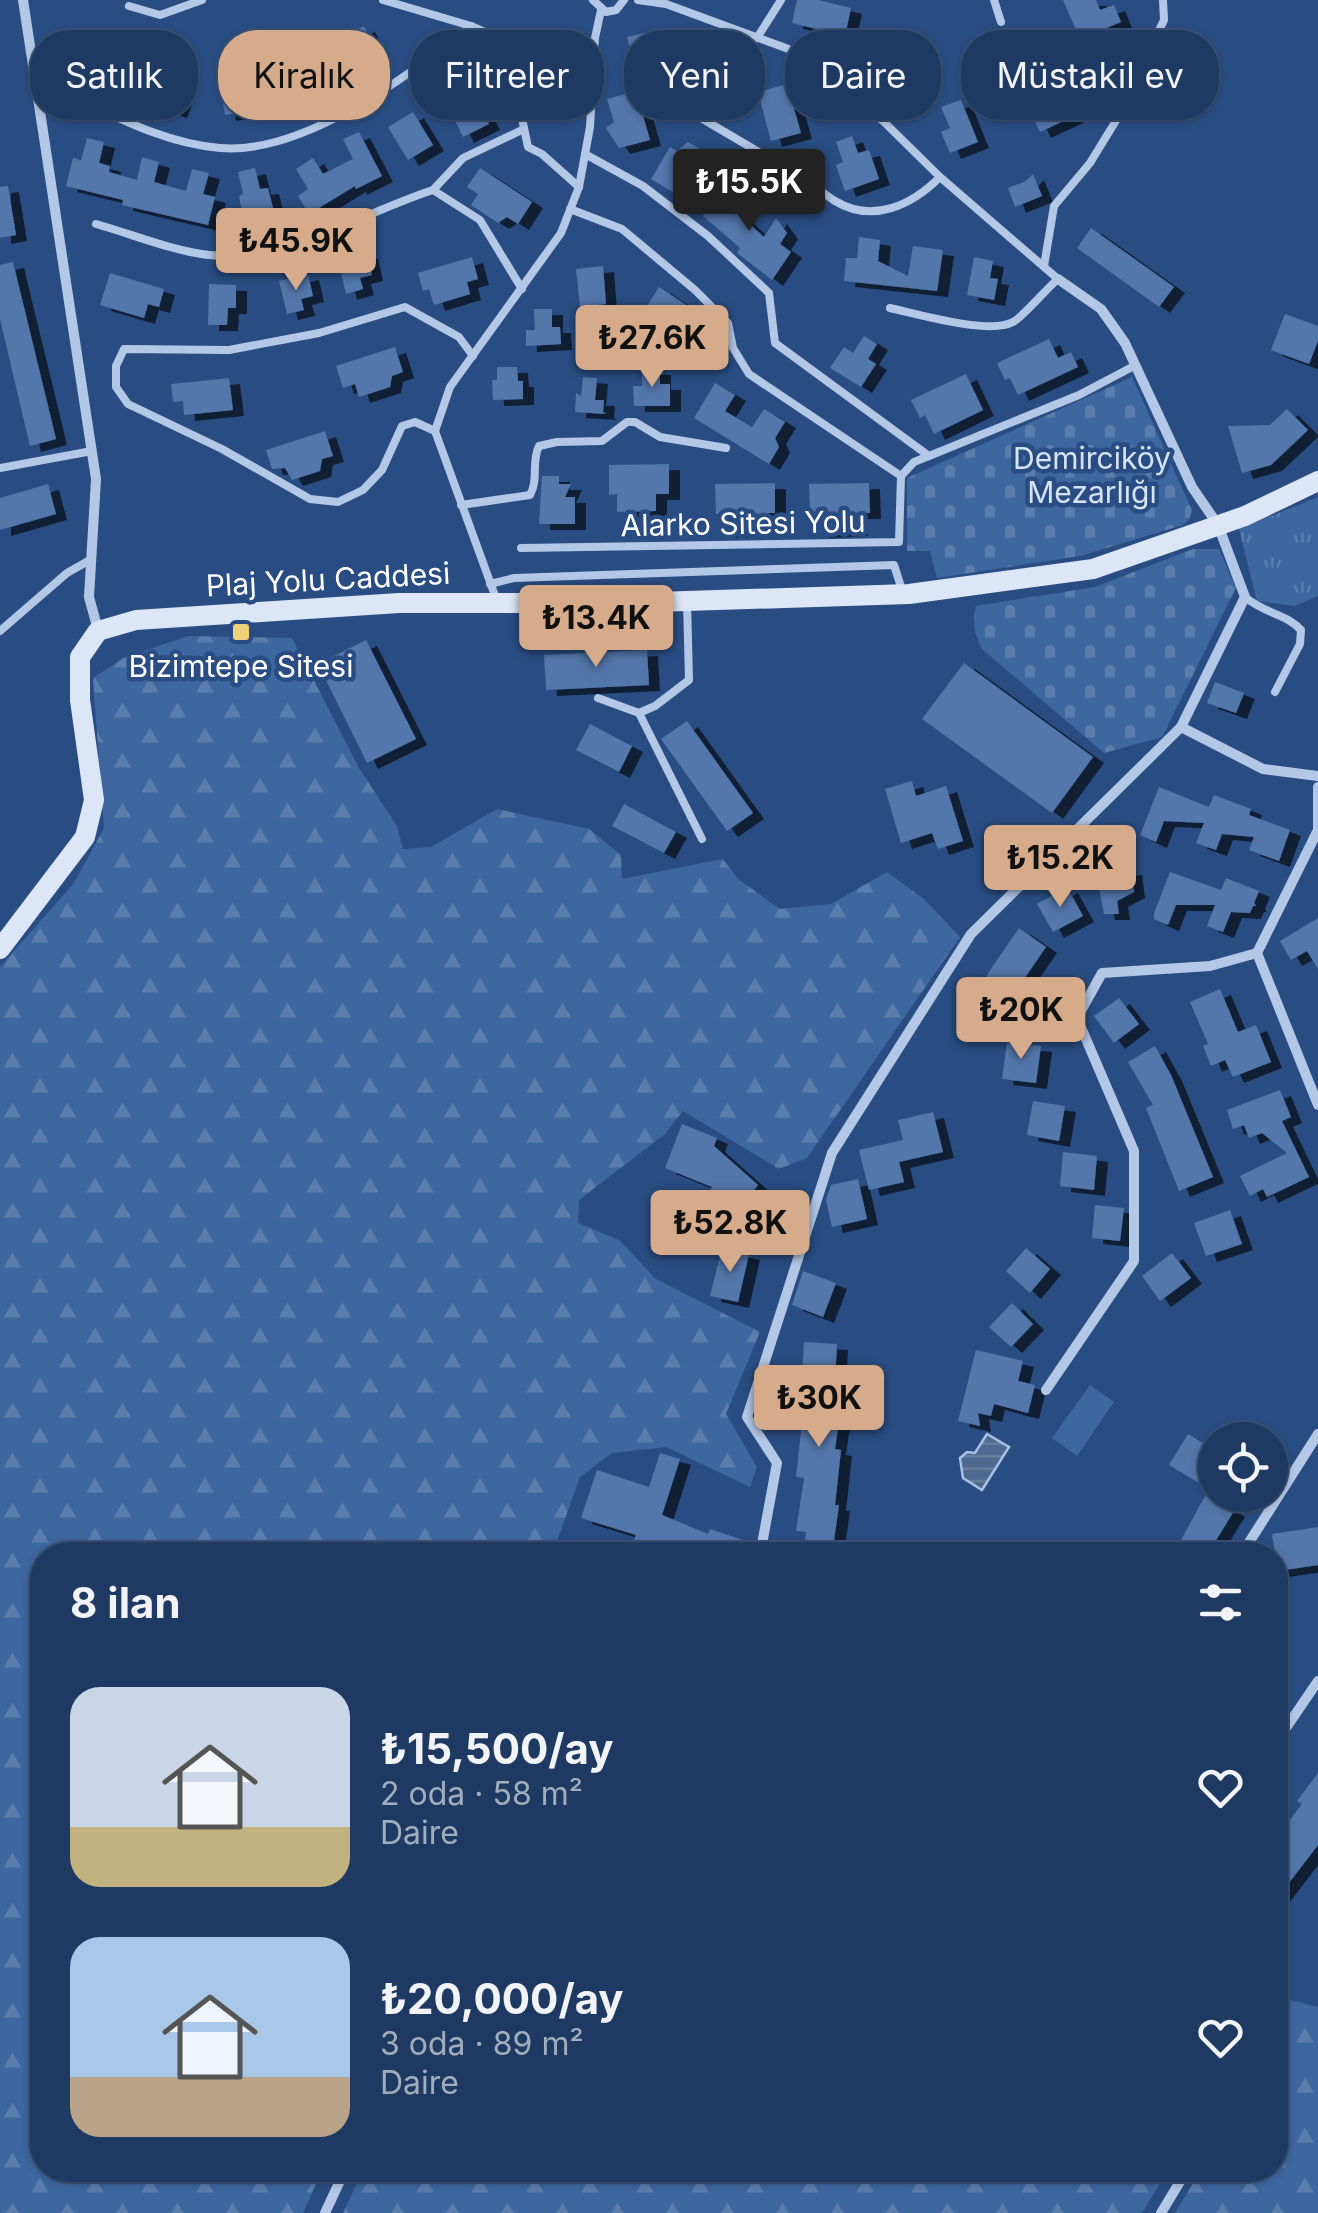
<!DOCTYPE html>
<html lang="tr">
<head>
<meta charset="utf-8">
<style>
  :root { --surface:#1f3a62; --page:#2c456b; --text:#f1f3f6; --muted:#a1adbe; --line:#3c5477; --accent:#d6ab8b }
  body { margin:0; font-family:Inter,sans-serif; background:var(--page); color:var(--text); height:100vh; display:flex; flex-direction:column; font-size:38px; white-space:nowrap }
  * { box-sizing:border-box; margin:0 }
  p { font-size:32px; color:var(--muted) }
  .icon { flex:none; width:55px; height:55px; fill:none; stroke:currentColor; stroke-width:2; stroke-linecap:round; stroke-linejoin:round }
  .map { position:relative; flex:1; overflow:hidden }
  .details { position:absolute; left:30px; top:1542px; width:1258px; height:640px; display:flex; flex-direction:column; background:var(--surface); border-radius:40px; box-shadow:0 2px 8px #0004,0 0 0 2px var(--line) }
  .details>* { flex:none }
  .banner { position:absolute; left:30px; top:30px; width:1260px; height:90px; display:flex; gap:20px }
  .buttons { position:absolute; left:1198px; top:1422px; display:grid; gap:20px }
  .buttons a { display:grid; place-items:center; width:90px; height:90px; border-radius:50%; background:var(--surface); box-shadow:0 2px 8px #0004,0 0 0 2px var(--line); font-size:50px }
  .price { position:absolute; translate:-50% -85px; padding:0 22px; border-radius:10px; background:var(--accent); color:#111; font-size:32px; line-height:65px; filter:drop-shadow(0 2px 5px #0008) }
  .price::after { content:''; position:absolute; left:50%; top:60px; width:30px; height:22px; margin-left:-15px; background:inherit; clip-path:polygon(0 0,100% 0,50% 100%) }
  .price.selected { background:#222; color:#fff }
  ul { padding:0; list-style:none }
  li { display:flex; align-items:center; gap:30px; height:250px; padding:0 40px }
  li span { display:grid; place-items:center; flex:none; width:280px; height:200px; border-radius:30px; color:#555 }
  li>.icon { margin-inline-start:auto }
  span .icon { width:120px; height:120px; fill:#fffc; stroke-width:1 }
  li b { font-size:42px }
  h2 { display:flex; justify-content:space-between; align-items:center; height:120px; padding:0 40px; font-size:42px }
  .tag { padding:0 35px; border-radius:40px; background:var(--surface); box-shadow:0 2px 8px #0004,0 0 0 2px var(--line); font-size:35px; line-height:90px }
  .tag.selected { background:var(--accent); color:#111 }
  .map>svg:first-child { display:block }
  .grass { fill:url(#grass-tufts) }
  .forest { fill:url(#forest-firs) }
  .cemetery { fill:url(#cemetery-stones) }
  .pitch { fill:#3e669f }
  .water { fill:url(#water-rules); stroke:#a7c2e7; stroke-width:2.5 }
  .building { fill:#5276ab; filter:url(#shadow) }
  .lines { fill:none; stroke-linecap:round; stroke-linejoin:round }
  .lane { stroke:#b3c8e7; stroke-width:8 }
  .street { stroke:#b3c8e7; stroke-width:10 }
  .secondary { stroke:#dce6f6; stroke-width:20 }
  .poi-dot { fill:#eed17a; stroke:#294d83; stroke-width:4 }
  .labels { text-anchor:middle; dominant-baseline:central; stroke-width:9; stroke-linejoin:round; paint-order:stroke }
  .park-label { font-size:30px; fill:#d6e3f5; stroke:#294d83 }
  .street-label { font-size:30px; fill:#fff; stroke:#294d83 }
  .poi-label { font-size:30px; fill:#fff; stroke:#294d83 }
</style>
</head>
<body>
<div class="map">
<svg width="1318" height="2213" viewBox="0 0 1318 2213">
  <defs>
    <pattern id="grass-tufts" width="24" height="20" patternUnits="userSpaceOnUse" patternTransform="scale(2.5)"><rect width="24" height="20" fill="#3e669f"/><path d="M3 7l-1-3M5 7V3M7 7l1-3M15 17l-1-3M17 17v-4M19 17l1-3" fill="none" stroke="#5b7dad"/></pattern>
    <pattern id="forest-firs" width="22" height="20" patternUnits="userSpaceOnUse" patternTransform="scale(2.5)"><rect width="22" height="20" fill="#3e669f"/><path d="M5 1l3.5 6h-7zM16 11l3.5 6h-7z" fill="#5b7dad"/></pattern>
    <pattern id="cemetery-stones" width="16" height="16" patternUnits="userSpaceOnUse" patternTransform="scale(2.5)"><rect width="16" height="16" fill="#3e669f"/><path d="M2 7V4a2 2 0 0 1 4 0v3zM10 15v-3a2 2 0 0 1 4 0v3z" fill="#5b7dad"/></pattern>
    <pattern id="water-rules" width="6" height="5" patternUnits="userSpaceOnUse" patternTransform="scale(2.5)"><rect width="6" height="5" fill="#4f688f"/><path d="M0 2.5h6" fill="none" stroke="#697fa0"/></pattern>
    <filter id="shadow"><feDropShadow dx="11" dy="6" stdDeviation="0" flood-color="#0009"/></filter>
  </defs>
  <rect width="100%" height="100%" fill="#294d83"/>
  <!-- grass -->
  <polygon class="grass" points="1318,497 1318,596 1295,606 1257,601 1239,529"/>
  <!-- forest -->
  <g class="forest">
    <polygon points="189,636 292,638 359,768 397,826 403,849 431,847 497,809 589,829 621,855 622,879 723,859 738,879 780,909 831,904 887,872 924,899 960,937 807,1158 779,1169 683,1111 665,1134 579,1200 578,1223 619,1240 656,1279 760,1332 726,1414 757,1467 750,1487 666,1447 612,1453 580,1477 552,1555 42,1555 42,2170 322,2170 303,2213 0,2213 0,967 74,883 104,828 93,678 125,657"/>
    <polygon points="1290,2000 1318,2007 1318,2213 1175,2213 1201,2170 1275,2170 1275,2031"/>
    <polygon points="363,2170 1168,2170 1142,2213 343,2213"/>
  </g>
  <!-- cemetery -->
  <g class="cemetery">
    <polygon points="1132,377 1192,510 1189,520 1183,525 1080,556 937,578 930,551 907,551 907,478"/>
    <path d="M 1193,549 L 1219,549 L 1236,588 L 1162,737 L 1104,753 L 982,649 C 974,633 972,624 976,606 L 1095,587 Z"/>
  </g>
  <!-- pitch -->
  <polygon class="pitch" points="1090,1385 1114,1402 1077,1456 1052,1438"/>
  <!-- water -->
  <polygon class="water" points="987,1434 1009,1447 982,1490 963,1478 960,1458 967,1452 975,1453"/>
  <!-- building -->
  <g class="building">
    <polygon points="797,0 818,0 851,8 845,36 792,23"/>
    <polygon points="1063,0 1096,0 1100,10 1114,5 1121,22 1080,39"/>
    <polygon points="364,26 375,48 364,53 370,65 354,73 335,41"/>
    <polygon points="653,31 665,76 639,83 627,37"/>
    <polygon points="99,36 128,49 112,84 84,72"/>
    <polygon points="896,38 918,86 886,101 874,74 885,69 875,46"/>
    <polygon points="723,47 736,96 706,104 693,55"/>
    <polygon points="306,52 311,52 326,86 296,99 280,63"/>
    <polygon points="152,63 189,76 176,112 139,100"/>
    <polygon points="1051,63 1064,92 1074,87 1085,111 1040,132 1028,107 1037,103 1024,76"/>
    <polygon points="251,75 254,95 242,101 243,112 225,115 219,80"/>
    <polygon points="787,84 801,133 771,141 758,92"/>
    <polygon points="472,90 489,124 463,137 446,102"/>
    <polygon points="636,91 650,140 619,148 606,128 614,122 607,99"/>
    <polygon points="961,100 978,142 950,153 941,132 950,128 941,107"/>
    <polygon points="413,112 433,145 408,160 388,127"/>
    <polygon points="359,132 382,176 356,189 355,186 309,214 298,196 308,189 296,169 313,158 323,174 353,159 343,139"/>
    <polygon points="852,136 858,153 869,150 879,179 845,191 836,165 843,162 836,142"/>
    <polygon points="87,138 104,142 99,163 110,166 109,172 137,180 142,157 159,162 154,182 186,191 192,169 209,173 203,194 215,197 208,225 122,205 123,200 66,186 73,158 81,160"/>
    <polygon points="688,142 714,157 686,200 651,179 670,147 677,151"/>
    <polygon points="255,168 260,189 268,188 275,216 244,224 239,196 243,194 238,172"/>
    <polygon points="480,168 532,202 518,224 507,217 498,223 471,205 478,194 467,187"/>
    <polygon points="1033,174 1042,196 1015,207 1008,188 1026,181"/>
    <polygon points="733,183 748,196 735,211 764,237 776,218 787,233 780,244 791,252 772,280 737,253 740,248 703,216"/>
    <polygon points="8,186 16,235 0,238 0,187"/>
    <polygon points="1091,228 1174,287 1159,307 1077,248"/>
    <polygon points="859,237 880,240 878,261 908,276 913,246 943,250 937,291 844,281 846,258 857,258"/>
    <polygon points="367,253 372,275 360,278 363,289 346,294 338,260"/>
    <polygon points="472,257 478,279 467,282 470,294 434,305 429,289 423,291 418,273"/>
    <polygon points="974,257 993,261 990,278 998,279 994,300 967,295"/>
    <polygon points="13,262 56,439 30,446 0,319 0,265"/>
    <polygon points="603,266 606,304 580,307 576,269"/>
    <polygon points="110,273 164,289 159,307 148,304 144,318 100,305"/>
    <polygon points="308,274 313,296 301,299 304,310 287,314 279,281"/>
    <polygon points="209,284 236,285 236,308 228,308 227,325 208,325"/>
    <polygon points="659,287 703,316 688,339 644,311"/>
    <polygon points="534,309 552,309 552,327 560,327 561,344 526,346 526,330 535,330"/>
    <polygon points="1285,314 1318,326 1318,341 1309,364 1271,350"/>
    <polygon points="864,336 877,344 868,359 876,364 861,387 830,368 844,347 853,353"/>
    <polygon points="1049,339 1058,358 1071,352 1078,367 1018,395 1010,378 1005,380 997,363"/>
    <polygon points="395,347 403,372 392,376 390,387 359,397 355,384 343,388 336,366"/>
    <polygon points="497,367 517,367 518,381 523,381 523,399 493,400 492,380 497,380"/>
    <polygon points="642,369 660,369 660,384 670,384 670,406 634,406 633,386 642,386"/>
    <polygon points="966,374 983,410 934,434 925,415 920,418 911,400"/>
    <polygon points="583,377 597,378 595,400 604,400 603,412 606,414 575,412 576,393 581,396"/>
    <polygon points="229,378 233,410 184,415 183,401 173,402 171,384"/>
    <polygon points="715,383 735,395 725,411 752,427 764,409 785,422 775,438 779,447 769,464 694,418"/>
    <polygon points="1287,409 1308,430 1271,465 1242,473 1228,426 1270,425"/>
    <polygon points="325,431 333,456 322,459 320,471 292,480 285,468 272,469 266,450"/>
    <polygon points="669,464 669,494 656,494 656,511 617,512 617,494 609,495 609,465"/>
    <polygon points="542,476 559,476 559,484 571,484 565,497 575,497 575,524 539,524"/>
    <polygon points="775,483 775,513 762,513 762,530 723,532 723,514 716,514 715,484"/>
    <polygon points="869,483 870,513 856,513 857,530 818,532 817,513 810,514 809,484"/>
    <polygon points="48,484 56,514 0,530 0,498"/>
    <polygon points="366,640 416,739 367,763 318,664"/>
    <polygon points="647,650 649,685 546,690 544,655"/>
    <polygon points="964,663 1093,757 1052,813 922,719"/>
    <polygon points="1215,682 1244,693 1236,713 1207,703"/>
    <polygon points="687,721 753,813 727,831 661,739"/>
    <polygon points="590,724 632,746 619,772 576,750"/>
    <polygon points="912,781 916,796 946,786 963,841 938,849 932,833 901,843 885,789"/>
    <polygon points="1159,787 1209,807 1214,795 1251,809 1249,815 1290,830 1279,861 1249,850 1254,837 1222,834 1216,850 1196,843 1204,823 1164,821 1156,842 1140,835"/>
    <polygon points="624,804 676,832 664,853 612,826"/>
    <polygon points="1131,869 1134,892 1117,901 1119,914 1104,914 1096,873"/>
    <polygon points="1170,872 1221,890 1226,878 1259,891 1254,903 1256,906 1253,906 1250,913 1231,912 1223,932 1207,926 1215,905 1176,905 1168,925 1154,919 1154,913"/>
    <polygon points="1067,887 1083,916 1053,932 1037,904"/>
    <polygon points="1318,918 1318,969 1307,951 1291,960 1280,941"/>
    <polygon points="1019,928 1046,947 1022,982 1010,1019 976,1008 988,973"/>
    <polygon points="1220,989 1238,1032 1256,1025 1271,1062 1233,1077 1225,1060 1211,1066 1203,1046 1208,1044 1190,1002"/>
    <polygon points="1119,998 1139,1024 1114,1043 1094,1016"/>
    <polygon points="1007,1042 1041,1046 1036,1083 1002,1079"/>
    <polygon points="1155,1046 1171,1075 1213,1177 1179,1191 1146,1108 1153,1105 1128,1062"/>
    <polygon points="1280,1090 1291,1117 1282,1121 1309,1177 1267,1197 1263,1189 1250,1196 1240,1176 1287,1153 1262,1133 1249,1138 1244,1125 1233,1129 1227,1110"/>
    <polygon points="1033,1101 1065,1106 1059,1141 1027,1135"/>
    <polygon points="933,1112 943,1152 899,1162 904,1182 869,1190 859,1150 903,1140 898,1120"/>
    <polygon points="682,1124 717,1138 714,1146 758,1185 729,1223 701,1202 712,1187 665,1168"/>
    <polygon points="1063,1152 1097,1156 1094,1190 1060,1186"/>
    <polygon points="858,1179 867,1219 832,1227 826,1200 831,1185"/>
    <polygon points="1095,1205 1124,1208 1120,1241 1092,1238"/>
    <polygon points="1230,1210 1242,1244 1206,1256 1194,1223"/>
    <polygon points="722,1248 749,1254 738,1302 710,1296"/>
    <polygon points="1026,1248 1050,1269 1030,1293 1006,1271"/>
    <polygon points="1172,1253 1191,1278 1160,1301 1142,1276"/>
    <polygon points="803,1271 836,1283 823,1317 792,1305"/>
    <polygon points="1012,1303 1033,1324 1011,1347 989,1327"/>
    <polygon points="804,1342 837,1344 834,1399 842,1400 835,1449 841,1450 835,1505 839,1505 832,1555 803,1555 806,1532 796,1531 804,1478 796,1477 807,1377 802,1376"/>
    <polygon points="976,1350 1023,1361 1018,1381 1035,1385 1028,1413 994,1404 991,1416 978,1413 980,1426 958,1421"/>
    <polygon points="1188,1434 1215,1450 1215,1458 1199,1483 1169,1465"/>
    <polygon points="660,1453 680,1459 662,1515 708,1534 710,1529 743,1540 738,1555 628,1555 636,1535 581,1518 597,1470 649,1487"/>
    <polygon points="1206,1494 1234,1511 1207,1555 1173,1555"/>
    <polygon points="1318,1527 1318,1565 1278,1571 1272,1534"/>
    <polygon points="1318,1773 1318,1845 1275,1901 1275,1839 1302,1804 1297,1801"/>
  </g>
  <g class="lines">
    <!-- lane -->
    <g class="lane">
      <polyline points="383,0 471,26 519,47 519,104 528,147 542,154 579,187"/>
      <polyline points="593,0 606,12 616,10 624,0"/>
      <path d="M 638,0 L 666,4 L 794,51 L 882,120 L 940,177 L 1058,279 C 1046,289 1022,318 1013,322 C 989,335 918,314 890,308"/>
      <polyline points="994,0 1001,22"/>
      <polyline points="129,6 160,15 202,0"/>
      <polyline points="757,38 781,0"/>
      <path d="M 82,101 C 126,122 171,144 220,148 C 303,155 409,76 471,26"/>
      <path d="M 696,115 C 730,135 763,155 797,174 C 811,182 822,193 835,201 C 873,224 912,205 940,177"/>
      <polyline points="585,154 643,186 708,236 769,293 775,343 929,456 1079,395 1136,365"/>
      <polyline points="433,190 463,158 524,129"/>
      <path d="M 96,224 C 132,234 172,251 209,255 C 284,263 364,212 433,190 L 480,220 L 522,289"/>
      <polyline points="1044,266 1054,206 1090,163 1117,119 1164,20 1163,0"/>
      <polyline points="435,431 415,422 402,426 382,470 363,490 338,502 310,499 222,449 128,404 116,387 116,366 124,349 229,350 319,333 405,307 459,337 473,356"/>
      <polyline points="0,468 92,451"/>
      <polyline points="901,476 914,462 929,456"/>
      <path d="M 461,505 L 530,495 C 539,479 531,462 539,446 L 557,442 L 602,441 L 627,422 L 635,422 L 660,437 L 726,448"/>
      <polyline points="521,548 899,542 901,476 749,374 733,348 728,323 695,290 622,229 570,209"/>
      <polyline points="490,584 514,578 894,565 902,590"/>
      <path d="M 1245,597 C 1265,614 1287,614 1301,630 L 1300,644 L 1275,692"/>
      <polyline points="497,601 435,431 450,387 561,233 579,187 590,127 595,38 601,10"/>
      <polyline points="0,631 67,573 90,560"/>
      <polyline points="598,698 639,713 655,706 689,680 687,601"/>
      <polyline points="639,713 702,839"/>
    </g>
    <!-- street -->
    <g class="street">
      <polyline points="23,0 96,479 89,597 98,630"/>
      <polyline points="1058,279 1101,309 1125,343 1192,487 1218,525 1245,597 1181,727"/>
      <polyline points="1318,787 1318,833"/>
      <polyline points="1257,953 1318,1105"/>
      <polyline points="1046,1390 1134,1261 1134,1151 1077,1018 1102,973 1210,966 1257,953 1317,832"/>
      <polyline points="760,1555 777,1463 747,1417 832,1153 971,934 1181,727 1263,769 1318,776"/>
      <polyline points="1241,1555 1318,1434"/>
      <polyline points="1275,1744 1318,1681"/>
      <polyline points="325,2213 345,2170"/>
      <polyline points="1161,2213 1187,2170"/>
    </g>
    <!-- secondary -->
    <polyline class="secondary" points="0,949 85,837 94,800 80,700 80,657 98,631 136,620 399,603 624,603 909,594 1093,569 1245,516 1318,481"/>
  </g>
  <!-- markers -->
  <rect class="poi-dot" x="231" y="622" width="20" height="20" rx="5"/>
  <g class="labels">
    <!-- park labels -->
    <g class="park-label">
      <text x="1092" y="458">Demirciköy<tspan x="1092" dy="34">Mezarlığı</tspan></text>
    </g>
    <!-- street labels -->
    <g class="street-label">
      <text transform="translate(743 523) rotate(-1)">Alarko Sitesi Yolu</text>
      <text transform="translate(328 579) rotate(-3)">Plaj Yolu Caddesi</text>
    </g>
    <!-- poi labels -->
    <g class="poi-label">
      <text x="241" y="666">Bizimtepe Sitesi</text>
    </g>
  </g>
</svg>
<div class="buttons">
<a><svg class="icon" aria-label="locate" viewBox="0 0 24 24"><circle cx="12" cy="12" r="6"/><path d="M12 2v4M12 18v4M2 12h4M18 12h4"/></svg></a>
</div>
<b class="price selected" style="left:749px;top:234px">₺15.5K</b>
<b class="price" style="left:296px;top:293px">₺45.9K</b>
<b class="price" style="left:652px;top:390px">₺27.6K</b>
<b class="price" style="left:596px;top:670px">₺13.4K</b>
<b class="price" style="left:1060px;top:910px">₺15.2K</b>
<b class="price" style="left:1021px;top:1062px">₺20K</b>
<b class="price" style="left:730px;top:1275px">₺52.8K</b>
<b class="price" style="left:819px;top:1450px">₺30K</b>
<div class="banner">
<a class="tag">Satılık</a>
<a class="tag selected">Kiralık</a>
<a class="tag">Filtreler</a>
<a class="tag">Yeni</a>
<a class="tag">Daire</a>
<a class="tag">Müstakil ev</a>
</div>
<section class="details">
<h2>8 ilan<svg class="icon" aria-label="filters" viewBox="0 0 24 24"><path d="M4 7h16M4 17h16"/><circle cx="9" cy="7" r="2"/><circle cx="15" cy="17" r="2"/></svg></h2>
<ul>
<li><span style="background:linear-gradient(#c9d6e8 70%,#c2b280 0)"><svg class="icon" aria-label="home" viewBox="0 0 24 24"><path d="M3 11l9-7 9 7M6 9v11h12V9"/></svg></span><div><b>₺15,500/ay</b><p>2 oda · 58 m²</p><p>Daire</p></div><svg class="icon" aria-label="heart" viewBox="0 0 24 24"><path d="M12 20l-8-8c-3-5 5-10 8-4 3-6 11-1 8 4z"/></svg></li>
<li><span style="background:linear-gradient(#a9c7e8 70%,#b9a48a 0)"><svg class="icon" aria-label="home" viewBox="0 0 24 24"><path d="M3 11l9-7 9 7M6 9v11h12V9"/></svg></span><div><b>₺20,000/ay</b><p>3 oda · 89 m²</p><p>Daire</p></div><svg class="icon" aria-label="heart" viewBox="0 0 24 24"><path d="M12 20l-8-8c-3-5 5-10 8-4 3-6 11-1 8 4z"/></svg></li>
</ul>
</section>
</div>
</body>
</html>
